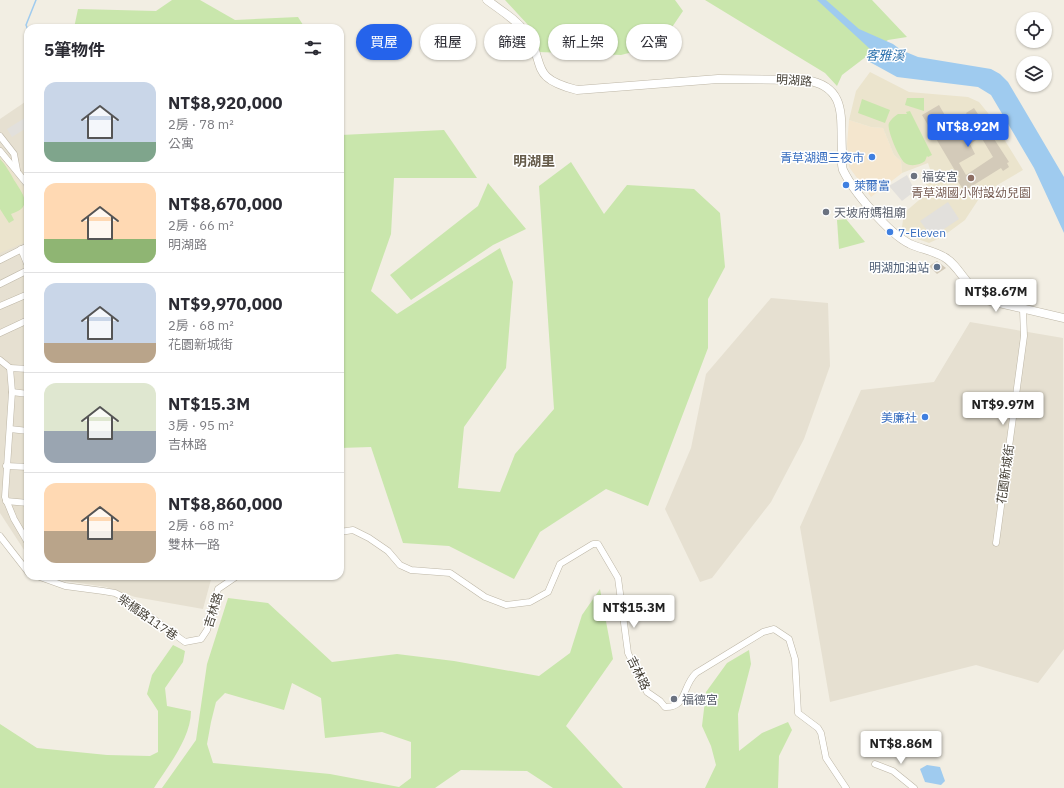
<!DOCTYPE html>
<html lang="zh-TW">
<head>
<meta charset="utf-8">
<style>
  :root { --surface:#fff; --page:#f7f7f7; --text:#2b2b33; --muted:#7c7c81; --line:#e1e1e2; --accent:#2563eb }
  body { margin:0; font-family:"IBM Plex Sans","Noto Sans TC",sans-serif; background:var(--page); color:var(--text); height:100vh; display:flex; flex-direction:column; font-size:15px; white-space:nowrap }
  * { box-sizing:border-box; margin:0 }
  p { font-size:13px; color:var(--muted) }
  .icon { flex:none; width:22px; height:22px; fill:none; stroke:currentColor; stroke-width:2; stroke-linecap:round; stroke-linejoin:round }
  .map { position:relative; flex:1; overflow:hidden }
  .panel { position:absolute; left:24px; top:24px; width:320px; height:556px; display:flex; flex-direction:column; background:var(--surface); border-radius:12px; box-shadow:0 1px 3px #0004 }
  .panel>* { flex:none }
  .banner { position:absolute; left:356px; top:24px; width:380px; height:36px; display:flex; gap:8px }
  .fabs { position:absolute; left:1016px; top:12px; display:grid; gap:8px }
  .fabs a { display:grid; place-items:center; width:36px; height:36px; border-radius:50%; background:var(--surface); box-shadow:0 1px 3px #0004; font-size:20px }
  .price { position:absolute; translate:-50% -34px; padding:0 9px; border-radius:4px; background:#fff; color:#222; font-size:13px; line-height:26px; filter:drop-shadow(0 1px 2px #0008) }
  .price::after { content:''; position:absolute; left:50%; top:24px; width:12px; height:9px; margin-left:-6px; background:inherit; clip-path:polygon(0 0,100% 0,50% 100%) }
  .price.active { background:var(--accent); color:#fff }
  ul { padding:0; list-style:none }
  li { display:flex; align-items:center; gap:12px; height:100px; padding:0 20px }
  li+li { border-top:1px solid var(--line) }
  li span { display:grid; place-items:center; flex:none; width:112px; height:80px; border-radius:12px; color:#555 }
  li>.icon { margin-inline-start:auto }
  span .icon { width:48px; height:48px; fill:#fffc; stroke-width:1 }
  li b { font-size:17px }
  h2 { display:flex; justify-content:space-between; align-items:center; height:48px; padding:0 20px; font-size:17px }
  .pill { padding:0 14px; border-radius:18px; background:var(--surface); box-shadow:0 1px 3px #0004; font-size:14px; line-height:36px }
  .pill.active { background:var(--accent); color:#fff }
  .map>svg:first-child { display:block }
  .residential { fill:#e6e0d1 }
  .commercial { fill:#f4e6ce }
  .education { fill:#ebe4cd }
  .green { fill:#c9e6ac; fill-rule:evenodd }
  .parking { fill:#e2e0dc }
  .water { fill:#9fcbef }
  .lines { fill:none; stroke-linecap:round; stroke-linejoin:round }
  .stream { stroke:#9fcbef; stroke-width:1.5 }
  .building { fill:#d3cab9; fill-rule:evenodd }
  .minor-casing { stroke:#bdb6a6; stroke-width:7 }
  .tertiary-casing { stroke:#bdb6a6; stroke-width:9 }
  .minor { stroke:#fff; stroke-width:6 }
  .tertiary { stroke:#fff; stroke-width:8 }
  .shop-dot { fill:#3f7fe0; stroke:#fff; stroke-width:1.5 }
  .worship-dot { fill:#6b7280; stroke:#fff; stroke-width:1.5 }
  .education-dot { fill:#8d6e63; stroke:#fff; stroke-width:1.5 }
  .service-dot { fill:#5c6f8a; stroke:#fff; stroke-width:1.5 }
  .labels { text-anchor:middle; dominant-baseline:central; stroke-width:3; stroke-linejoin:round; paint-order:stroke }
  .street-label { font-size:12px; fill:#433e34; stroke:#fff }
  .shop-label { font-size:12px; fill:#366cbe; stroke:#fff; text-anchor:end }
  .worship-label { font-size:12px; fill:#5b616d; stroke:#fff; text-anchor:start }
  .education-label { font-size:12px; fill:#785e54; stroke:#fff }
  .service-label { font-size:12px; fill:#4e5e75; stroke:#fff; text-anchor:end }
  .water-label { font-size:13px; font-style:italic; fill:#2e73ae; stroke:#fff }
  .quarter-label { font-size:14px; font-weight:bold; fill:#665c4b; stroke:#fff }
</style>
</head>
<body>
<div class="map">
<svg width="1064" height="788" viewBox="0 0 1064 788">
  <rect width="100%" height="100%" fill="#f2eee3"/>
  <!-- residential -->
  <g class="residential">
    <polygon points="28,100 28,556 0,513 0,119"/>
    <polygon points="771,298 828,303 830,366 804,439 771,502 712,578 700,582 665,509 691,448 706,374"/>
    <polygon points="970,322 1063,338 1064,649 1038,683 976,665 830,702 800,527 861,390 934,382"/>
    <polygon points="48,576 212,576 203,609 135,597 106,587 66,581"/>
  </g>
  <!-- commercial -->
  <polygon class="commercial" points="849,120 871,127 883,128 894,155 901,161 902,173 871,197 849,167 847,144"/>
  <!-- education -->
  <g class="education">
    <polygon points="870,72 909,92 968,97 979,102 988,113 1023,170 982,194 965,220 942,237 929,243 915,238 902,227 904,213 926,194 926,177 932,175 928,163 902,173 901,161 894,155 883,128 871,127 849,120 856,91"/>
    <polygon points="0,154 28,194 28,241 0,253"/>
  </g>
  <!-- green -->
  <g class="green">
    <polygon points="172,0 200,0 235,20 298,17 305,28 74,28 78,9 156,11"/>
    <polygon points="505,0 675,0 683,11 660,45 621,55 538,52 529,26"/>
    <polygon points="705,0 872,0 907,37 888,40 842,75 837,86 825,73"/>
    <polygon points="907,98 924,98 924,111 905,105"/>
    <polygon points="862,99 890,110 885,123 858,113"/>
    <path d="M 910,111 L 932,155 L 928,157 L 927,156 L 925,161 C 920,165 911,167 905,163 C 899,159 886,128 889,123 C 891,119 895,116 898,114 L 907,114 L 906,112 Z"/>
    <polygon points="340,130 341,135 444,130 477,178 394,178 391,234 371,291 397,314 500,248 513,282 506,368 464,427 458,488 500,492 515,454 554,409 539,186 571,162 604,214 627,185 694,189 720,213 725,267 708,299 708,348 648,506 606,489 540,532 514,579 449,546 403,543 371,447 340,448"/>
    <path d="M 0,159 C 6,165 10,173 14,180 C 23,194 34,207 11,214 L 14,220 L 9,223 L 0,209 Z"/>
    <polygon points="488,183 526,229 493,245 411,300 390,275 478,206"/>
    <polygon points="846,219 865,242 839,249 837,220"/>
    <path d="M 600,589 L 613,659 L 566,726 L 623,788 L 553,788 L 527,771 L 461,770 L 435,788 L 162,788 L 196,740 L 207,664 L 228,598 L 268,603 L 332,662 L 397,654 L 454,661 L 539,676 L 570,653 L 582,615 ZM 292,683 L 321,698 L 325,738 L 382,732 L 411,742 L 411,778 L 399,787 L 330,774 L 213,763 L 207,744 L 211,722 L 216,702 L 225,693 L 284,710 Z"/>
    <path d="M 173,645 L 185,651 L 183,662 L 165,688 L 167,706 L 191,711 C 191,738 168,766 154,788 L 0,788 L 0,724 L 37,748 L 107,755 L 150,756 L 158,752 L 158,711 L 147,694 L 152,675 Z"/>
    <polygon points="749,650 751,664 738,714 739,751 762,733 788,722 792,730 779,756 778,788 705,788 716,765 711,746 702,726 706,692 727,663"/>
  </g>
  <!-- parking -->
  <g class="parking">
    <polygon points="28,116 28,127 12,137 7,129"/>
    <polygon points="907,175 915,191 902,201 889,186"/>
    <polygon points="948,202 959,219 932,237 920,221"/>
  </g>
  <!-- water -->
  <g class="water">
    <polygon points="817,0 826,0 859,29 893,44 901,50 918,57 991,69 1000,74 1008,82 1064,177 1064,233 1034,168 991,95 978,87 897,77 868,61 870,49"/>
    <polygon points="927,765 940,767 945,781 941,785 925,782 920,769"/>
  </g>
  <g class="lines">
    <!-- stream -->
    <polyline class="stream" points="28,30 26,25 36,0"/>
  </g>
  <!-- building -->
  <g class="building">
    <path d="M 939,105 L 958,138 L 975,128 L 966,113 L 974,108 L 1009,162 L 1007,163 L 1009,167 L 1003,171 L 1001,168 L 964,191 L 957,180 L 960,179 L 922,115 ZM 981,137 L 993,157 L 966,175 L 959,163 L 975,154 L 970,144 Z"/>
    <polygon points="937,261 946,268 937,274 929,266"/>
  </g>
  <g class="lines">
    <defs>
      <g id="minor">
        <polyline points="0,136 14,154 17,170"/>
        <polyline points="0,151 28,185"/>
        <polyline points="21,249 28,266"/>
        <polyline points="0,260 28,246"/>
        <polyline points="0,284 28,270"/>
        <polyline points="0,306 28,294"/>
        <polyline points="0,333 28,320"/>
        <polyline points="0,360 10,368"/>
        <polyline points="28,369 10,368 12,392 5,497 14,519 28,543"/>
        <polyline points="12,392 28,394"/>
        <polyline points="10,429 28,431"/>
        <polyline points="6,466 28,467"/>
        <polyline points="6,501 28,503"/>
        <path d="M 340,532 L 353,530 L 369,538 L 388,551 L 400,565 L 411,570 L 450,573 L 485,597 L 506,605 L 530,602 L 548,592 L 560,564 L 593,544 L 598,544 L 618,578 L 628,653 L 647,692 L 660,701 L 665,707 C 687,708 682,686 696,673 L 763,632 L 774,629 L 789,639 L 795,659 L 798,713 L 818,728 L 821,733 L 826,758 L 846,788"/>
        <polyline points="0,536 28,572"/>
        <polyline points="996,543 1024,336 1023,310"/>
        <polyline points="37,576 65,586 103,591 115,593 125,598 185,642 201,639 207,630 218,589 237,576"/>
        <polyline points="875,764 893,771 914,788"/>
      </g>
      <path id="tertiary" d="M 487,0 C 500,10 516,19 525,32 C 548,63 526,77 577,90 L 718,79 L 806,80 C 848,87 840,118 842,151 C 842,157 841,164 843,170 C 853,191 888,233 910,244 C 921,249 934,251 944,257 C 959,265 968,290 986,300 L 1064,318"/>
    </defs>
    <!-- minor casing -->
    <use href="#minor" class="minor-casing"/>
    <!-- tertiary casing -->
    <use href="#tertiary" class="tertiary-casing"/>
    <!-- minor -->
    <use href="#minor" class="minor"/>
    <!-- tertiary -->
    <use href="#tertiary" class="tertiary"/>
  </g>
  <!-- markers -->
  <g class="shop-dot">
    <circle cx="872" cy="157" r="4"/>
    <circle cx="846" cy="185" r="4"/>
    <circle cx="890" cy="232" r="4"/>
    <circle cx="925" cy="417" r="4"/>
  </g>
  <g class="worship-dot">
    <circle cx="914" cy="176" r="4"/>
    <circle cx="826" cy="212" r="4"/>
    <circle cx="674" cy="699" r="4"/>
  </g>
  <circle class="education-dot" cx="971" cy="178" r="4"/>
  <circle class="service-dot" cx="937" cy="267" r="4"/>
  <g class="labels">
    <!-- street labels -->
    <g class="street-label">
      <text transform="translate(794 80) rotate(4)">明湖路</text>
      <text transform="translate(1005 474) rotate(-82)">花園新城街</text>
      <text transform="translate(213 610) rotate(-73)">吉林路</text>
      <text transform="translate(148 617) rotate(35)">柴橋路117巷</text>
      <text transform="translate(639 673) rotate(64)">吉林路</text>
    </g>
    <!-- shop labels -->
    <g class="shop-label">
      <text x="864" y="157">青草湖週三夜市</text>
      <text x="854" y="185" text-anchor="start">萊爾富</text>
      <text x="898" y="232" text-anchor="start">7-Eleven</text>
      <text x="917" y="417">美廉社</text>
    </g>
    <!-- worship labels -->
    <g class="worship-label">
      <text x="922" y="176">福安宮</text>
      <text x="834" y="212">天坡府媽祖廟</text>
      <text x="682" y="699">福德宮</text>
    </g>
    <!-- education labels -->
    <g class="education-label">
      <text x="971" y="192">青草湖國小附設幼兒園</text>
    </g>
    <!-- service labels -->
    <g class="service-label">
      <text x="929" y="267">明湖加油站</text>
    </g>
    <!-- water labels -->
    <g class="water-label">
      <text x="885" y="55">客雅溪</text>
    </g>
    <!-- quarter labels -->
    <g class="quarter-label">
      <text x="534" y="161">明湖里</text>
    </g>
  </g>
</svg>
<div class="fabs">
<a><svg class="icon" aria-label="locate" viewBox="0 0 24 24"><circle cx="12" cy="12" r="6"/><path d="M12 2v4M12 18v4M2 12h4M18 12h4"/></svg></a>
<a><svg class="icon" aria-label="layers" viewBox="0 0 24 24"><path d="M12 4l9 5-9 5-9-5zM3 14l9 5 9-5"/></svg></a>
</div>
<b class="price active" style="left:968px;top:148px">NT$8.92M</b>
<b class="price" style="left:996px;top:313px">NT$8.67M</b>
<b class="price" style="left:1003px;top:426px">NT$9.97M</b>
<b class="price" style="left:634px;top:629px">NT$15.3M</b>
<b class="price" style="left:901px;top:765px">NT$8.86M</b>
<div class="banner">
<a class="pill active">買屋</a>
<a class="pill">租屋</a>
<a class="pill">篩選</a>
<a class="pill">新上架</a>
<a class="pill">公寓</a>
</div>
<section class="panel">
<h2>5筆物件<svg class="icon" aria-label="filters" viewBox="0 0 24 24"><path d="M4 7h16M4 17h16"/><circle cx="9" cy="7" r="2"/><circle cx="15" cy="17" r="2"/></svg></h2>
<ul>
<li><span style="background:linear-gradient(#c9d6e8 75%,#7fa58c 0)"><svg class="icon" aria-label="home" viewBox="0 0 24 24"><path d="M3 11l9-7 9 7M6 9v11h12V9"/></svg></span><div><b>NT$8,920,000</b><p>2房 · 78 m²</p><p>公寓</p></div></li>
<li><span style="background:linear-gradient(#ffd9b3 70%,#8fb573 0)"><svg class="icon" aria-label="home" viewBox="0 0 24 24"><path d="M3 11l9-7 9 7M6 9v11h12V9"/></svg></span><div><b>NT$8,670,000</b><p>2房 · 66 m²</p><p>明湖路</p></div></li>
<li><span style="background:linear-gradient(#c9d6e8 75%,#b9a48a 0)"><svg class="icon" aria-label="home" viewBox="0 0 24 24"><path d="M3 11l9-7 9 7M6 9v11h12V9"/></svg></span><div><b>NT$9,970,000</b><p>2房 · 68 m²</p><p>花園新城街</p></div></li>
<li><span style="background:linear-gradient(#dfe7d0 60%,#9aa5b1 0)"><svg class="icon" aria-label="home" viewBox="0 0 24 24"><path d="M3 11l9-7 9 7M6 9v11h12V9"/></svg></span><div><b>NT$15.3M</b><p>3房 · 95 m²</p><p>吉林路</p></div></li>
<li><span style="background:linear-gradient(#ffd9b3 60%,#b9a48a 0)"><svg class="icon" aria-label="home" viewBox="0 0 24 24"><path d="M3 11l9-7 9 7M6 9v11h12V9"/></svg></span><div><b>NT$8,860,000</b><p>2房 · 68 m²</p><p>雙林一路</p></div></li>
</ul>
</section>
</div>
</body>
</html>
